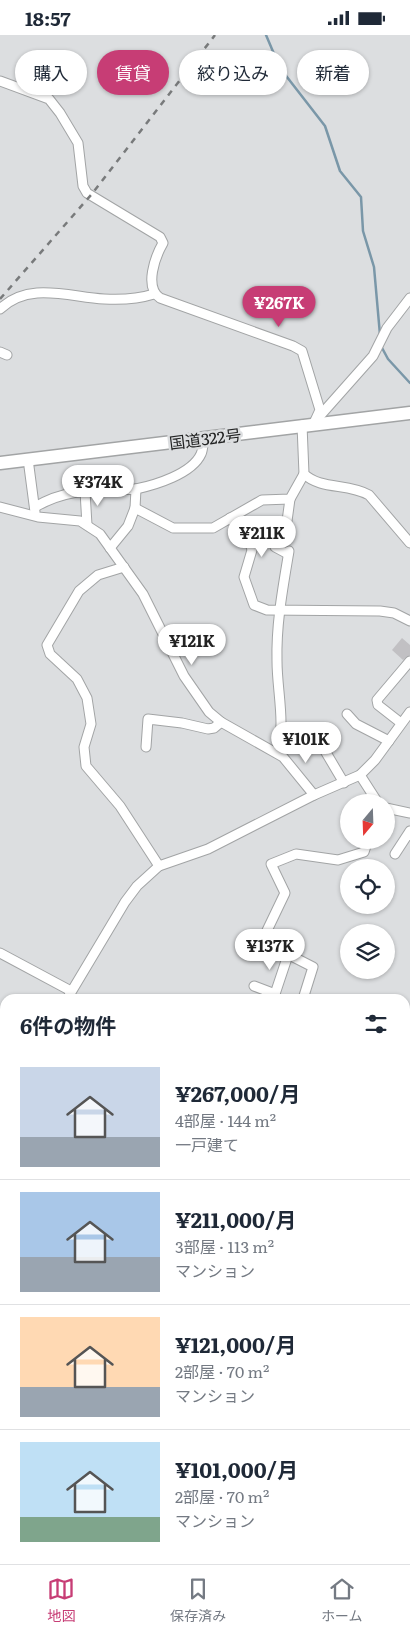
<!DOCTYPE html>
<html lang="ja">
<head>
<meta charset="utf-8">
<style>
  :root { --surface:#fff; --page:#f2f2f3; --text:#1f2937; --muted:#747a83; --line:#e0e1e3; --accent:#c73d75 }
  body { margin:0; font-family:Literata,"Noto Sans JP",serif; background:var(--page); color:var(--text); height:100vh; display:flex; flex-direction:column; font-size:19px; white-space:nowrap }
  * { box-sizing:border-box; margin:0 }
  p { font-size:16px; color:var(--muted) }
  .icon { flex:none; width:28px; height:28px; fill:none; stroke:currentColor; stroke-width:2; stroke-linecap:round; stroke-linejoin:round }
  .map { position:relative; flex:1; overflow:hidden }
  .panel { position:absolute; left:0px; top:959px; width:410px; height:571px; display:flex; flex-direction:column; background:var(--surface); border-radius:15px 15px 0 0; box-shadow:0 1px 4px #0004 }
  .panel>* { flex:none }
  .hud { position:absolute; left:15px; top:15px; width:380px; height:45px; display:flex; gap:10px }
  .needle { width:32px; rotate:199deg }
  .buttons { position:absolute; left:340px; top:759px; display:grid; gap:10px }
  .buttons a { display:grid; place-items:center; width:55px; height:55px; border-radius:50%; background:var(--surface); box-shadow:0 1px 4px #0004; font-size:25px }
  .price { position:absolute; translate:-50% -42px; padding:0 11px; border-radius:18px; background:#fff; color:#222; font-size:16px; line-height:32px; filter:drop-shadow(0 1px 2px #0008) }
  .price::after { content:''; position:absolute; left:50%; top:30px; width:15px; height:11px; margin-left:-8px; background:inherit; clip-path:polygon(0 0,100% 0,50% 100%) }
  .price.active { background:var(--accent); color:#fff }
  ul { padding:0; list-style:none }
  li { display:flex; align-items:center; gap:15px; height:125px; padding:0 20px }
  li+li { border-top:1px solid var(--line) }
  li span { display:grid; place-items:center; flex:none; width:140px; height:100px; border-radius:0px; color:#555 }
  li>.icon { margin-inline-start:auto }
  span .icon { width:60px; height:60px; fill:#fffc; stroke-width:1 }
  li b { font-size:21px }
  h2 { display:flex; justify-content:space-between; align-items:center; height:60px; padding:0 20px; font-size:21px }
  .tag { padding:0 18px; border-radius:22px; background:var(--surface); box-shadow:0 1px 4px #0004; font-size:18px; line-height:45px }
  .tag.active { background:var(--accent); color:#fff }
  .status { display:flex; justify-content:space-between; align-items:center; height:35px; padding:0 25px; background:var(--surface); direction:ltr }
  .status svg { height:14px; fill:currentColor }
  .menu { display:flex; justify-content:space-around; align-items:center; height:70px; border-top:1px solid var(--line); background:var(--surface); font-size:14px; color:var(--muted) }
  .menu a { display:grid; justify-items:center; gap:2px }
  .menu .active { color:var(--accent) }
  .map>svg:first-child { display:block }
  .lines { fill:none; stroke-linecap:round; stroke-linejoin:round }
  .stream { stroke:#7a97a8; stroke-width:2.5 }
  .river { stroke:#9fc8e0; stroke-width:14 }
  .building { fill:#c1c0c3 }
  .minor-casing { stroke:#a2a4a5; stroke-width:11 }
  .highway-casing { stroke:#a2a4a5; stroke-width:15 }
  .minor { stroke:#fff; stroke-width:9 }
  .highway { stroke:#fff; stroke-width:12 }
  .rail { stroke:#787a7b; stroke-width:2.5; stroke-dasharray:6 6; stroke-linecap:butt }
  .labels { text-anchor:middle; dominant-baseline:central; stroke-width:5; stroke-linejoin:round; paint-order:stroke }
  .street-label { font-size:16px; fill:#232424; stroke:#dcdee0 }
</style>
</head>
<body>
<div class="status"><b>18:57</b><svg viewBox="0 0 49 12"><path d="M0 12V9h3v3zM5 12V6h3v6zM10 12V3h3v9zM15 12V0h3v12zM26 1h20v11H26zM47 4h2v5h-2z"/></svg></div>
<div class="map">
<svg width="410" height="1529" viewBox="0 0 410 1529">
  <rect width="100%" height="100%" fill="#dcdee0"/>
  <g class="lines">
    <!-- stream -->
    <g class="stream">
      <polyline points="266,0 280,33 325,91 340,136 361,162 363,196 374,232 380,300"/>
      <polyline points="381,311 388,324 410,348"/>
    </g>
    <!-- river -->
    <g class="river">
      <polyline points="0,1051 5,1053"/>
      <polyline points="321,1525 321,1529"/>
    </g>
  </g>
  <!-- building -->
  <polygon class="building" points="402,603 410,610 410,620 403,625 392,615"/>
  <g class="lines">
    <defs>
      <g id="minor">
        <path d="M 0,46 L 49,64 L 60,78 L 78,108 L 83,151 L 87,158 L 160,202 L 163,208 C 155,222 144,252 160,263 L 293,311 L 302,316 L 320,375 L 314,388"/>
        <path d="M 0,274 C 29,246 69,262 104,264 C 120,265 138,264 154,259"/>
        <polyline points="0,317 7,320"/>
        <polyline points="318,383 373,321 387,293 410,263"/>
        <path d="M 302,390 L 304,439 C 321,455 348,448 369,460 L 410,508"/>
        <polyline points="28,424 35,477"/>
        <path d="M 136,454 C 155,450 192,439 201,419 C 203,415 203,408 204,403"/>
        <polyline points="85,456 87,490"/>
        <polyline points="0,472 38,482 80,486 100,499 143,559 184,641 209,677 221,687 283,722 314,760"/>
        <path d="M 35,472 C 70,452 96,456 136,454 L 135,473"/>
        <polyline points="230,483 250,508 252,515 244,542 254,570 267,575 380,576 394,578 410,586"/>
        <polyline points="110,513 128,491 135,473 173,493 213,493 262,465 290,464 304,439"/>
        <polyline points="288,519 275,512 276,506 287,486 290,464"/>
        <polyline points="124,532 98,540 79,556 47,610 50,619 77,644 87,663 91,689 84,712 86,731 120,771 159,831"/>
        <polyline points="347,679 356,689 389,706"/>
        <polyline points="401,688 378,670 377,665 410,626"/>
        <polyline points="318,704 344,748"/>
        <polyline points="146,712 148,684 182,688 208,694 214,693 221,687"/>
        <path d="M 277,718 C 286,689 277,656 277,626 C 276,589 283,552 289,516"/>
        <polyline points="360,740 378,768"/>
        <polyline points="386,773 410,778"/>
        <polyline points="395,819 410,796"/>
        <polyline points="0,918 71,956"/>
        <polyline points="254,951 275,959"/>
        <polyline points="67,964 125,867 137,851 159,831 208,814 314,760 360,740 375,725 410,677"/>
        <polyline points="270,964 275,959 288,920"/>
        <polyline points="303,964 313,932 262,906 285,858 271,829 296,819 338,825 364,817 368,805"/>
        <polyline points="0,1085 5,1078"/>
        <polyline points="405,1247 410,1246"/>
        <polyline points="0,1435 5,1435"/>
        <polyline points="73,1525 73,1529"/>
        <polyline points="195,1525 196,1529"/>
      </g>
      <g id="highway">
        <polyline points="0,428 410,378"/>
        <polyline points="0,1337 5,1337"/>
        <polyline points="405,1341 410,1341"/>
      </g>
    </defs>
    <!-- minor casing -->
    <use href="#minor" class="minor-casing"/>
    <!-- highway casing -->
    <use href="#highway" class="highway-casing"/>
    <!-- minor -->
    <use href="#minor" class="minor"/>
    <!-- highway -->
    <use href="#highway" class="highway"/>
    <!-- rail -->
    <polyline class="rail" points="0,264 91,160 215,0"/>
  </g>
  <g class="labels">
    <!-- street labels -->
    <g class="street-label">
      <text transform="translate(205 403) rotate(-7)">国道322号</text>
    </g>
  </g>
</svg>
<div class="buttons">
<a><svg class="needle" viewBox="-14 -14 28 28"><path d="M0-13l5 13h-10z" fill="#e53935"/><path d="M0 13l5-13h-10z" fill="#747a83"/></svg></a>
<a><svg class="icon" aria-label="locate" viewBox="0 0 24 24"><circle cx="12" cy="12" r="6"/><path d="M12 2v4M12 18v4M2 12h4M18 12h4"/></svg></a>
<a><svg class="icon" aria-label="layers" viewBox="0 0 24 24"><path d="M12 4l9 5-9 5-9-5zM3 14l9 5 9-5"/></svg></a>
</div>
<b class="price active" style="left:279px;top:293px">¥267K</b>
<b class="price" style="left:98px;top:472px">¥374K</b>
<b class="price" style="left:262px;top:523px">¥211K</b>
<b class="price" style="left:192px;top:631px">¥121K</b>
<b class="price" style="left:306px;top:729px">¥101K</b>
<b class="price" style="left:270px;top:936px">¥137K</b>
<div class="hud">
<a class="tag">購入</a>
<a class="tag active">賃貸</a>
<a class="tag">絞り込み</a>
<a class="tag">新着</a>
</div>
<section class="panel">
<h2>6件の物件<svg class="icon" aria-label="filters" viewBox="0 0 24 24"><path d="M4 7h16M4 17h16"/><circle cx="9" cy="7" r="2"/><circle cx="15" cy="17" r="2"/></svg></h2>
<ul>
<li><span style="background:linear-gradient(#c9d6e8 70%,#9aa5b1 0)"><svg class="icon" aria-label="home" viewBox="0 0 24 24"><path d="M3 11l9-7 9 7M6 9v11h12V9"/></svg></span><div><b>¥267,000/月</b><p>4部屋 · 144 m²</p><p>一戸建て</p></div></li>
<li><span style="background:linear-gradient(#a9c7e8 65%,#9aa5b1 0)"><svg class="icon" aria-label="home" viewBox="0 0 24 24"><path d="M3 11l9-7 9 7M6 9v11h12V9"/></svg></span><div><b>¥211,000/月</b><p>3部屋 · 113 m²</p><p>マンション</p></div></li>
<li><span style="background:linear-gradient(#ffd9b3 70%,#9aa5b1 0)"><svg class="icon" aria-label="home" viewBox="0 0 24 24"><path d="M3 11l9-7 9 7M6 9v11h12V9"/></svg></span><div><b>¥121,000/月</b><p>2部屋 · 70 m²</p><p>マンション</p></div></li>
<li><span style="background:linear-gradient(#bfe0f5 75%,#7fa58c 0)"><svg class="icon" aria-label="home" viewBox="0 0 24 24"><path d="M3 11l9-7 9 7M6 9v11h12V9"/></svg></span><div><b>¥101,000/月</b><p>2部屋 · 70 m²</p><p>マンション</p></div></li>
</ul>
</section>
</div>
<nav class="menu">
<a class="active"><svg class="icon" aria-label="map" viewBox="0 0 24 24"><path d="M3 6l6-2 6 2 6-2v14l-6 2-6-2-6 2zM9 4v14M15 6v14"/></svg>地図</a>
<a><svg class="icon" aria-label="saved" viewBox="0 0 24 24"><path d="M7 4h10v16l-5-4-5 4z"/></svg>保存済み</a>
<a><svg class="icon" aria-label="home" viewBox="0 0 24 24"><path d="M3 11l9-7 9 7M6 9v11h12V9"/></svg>ホーム</a>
</nav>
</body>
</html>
